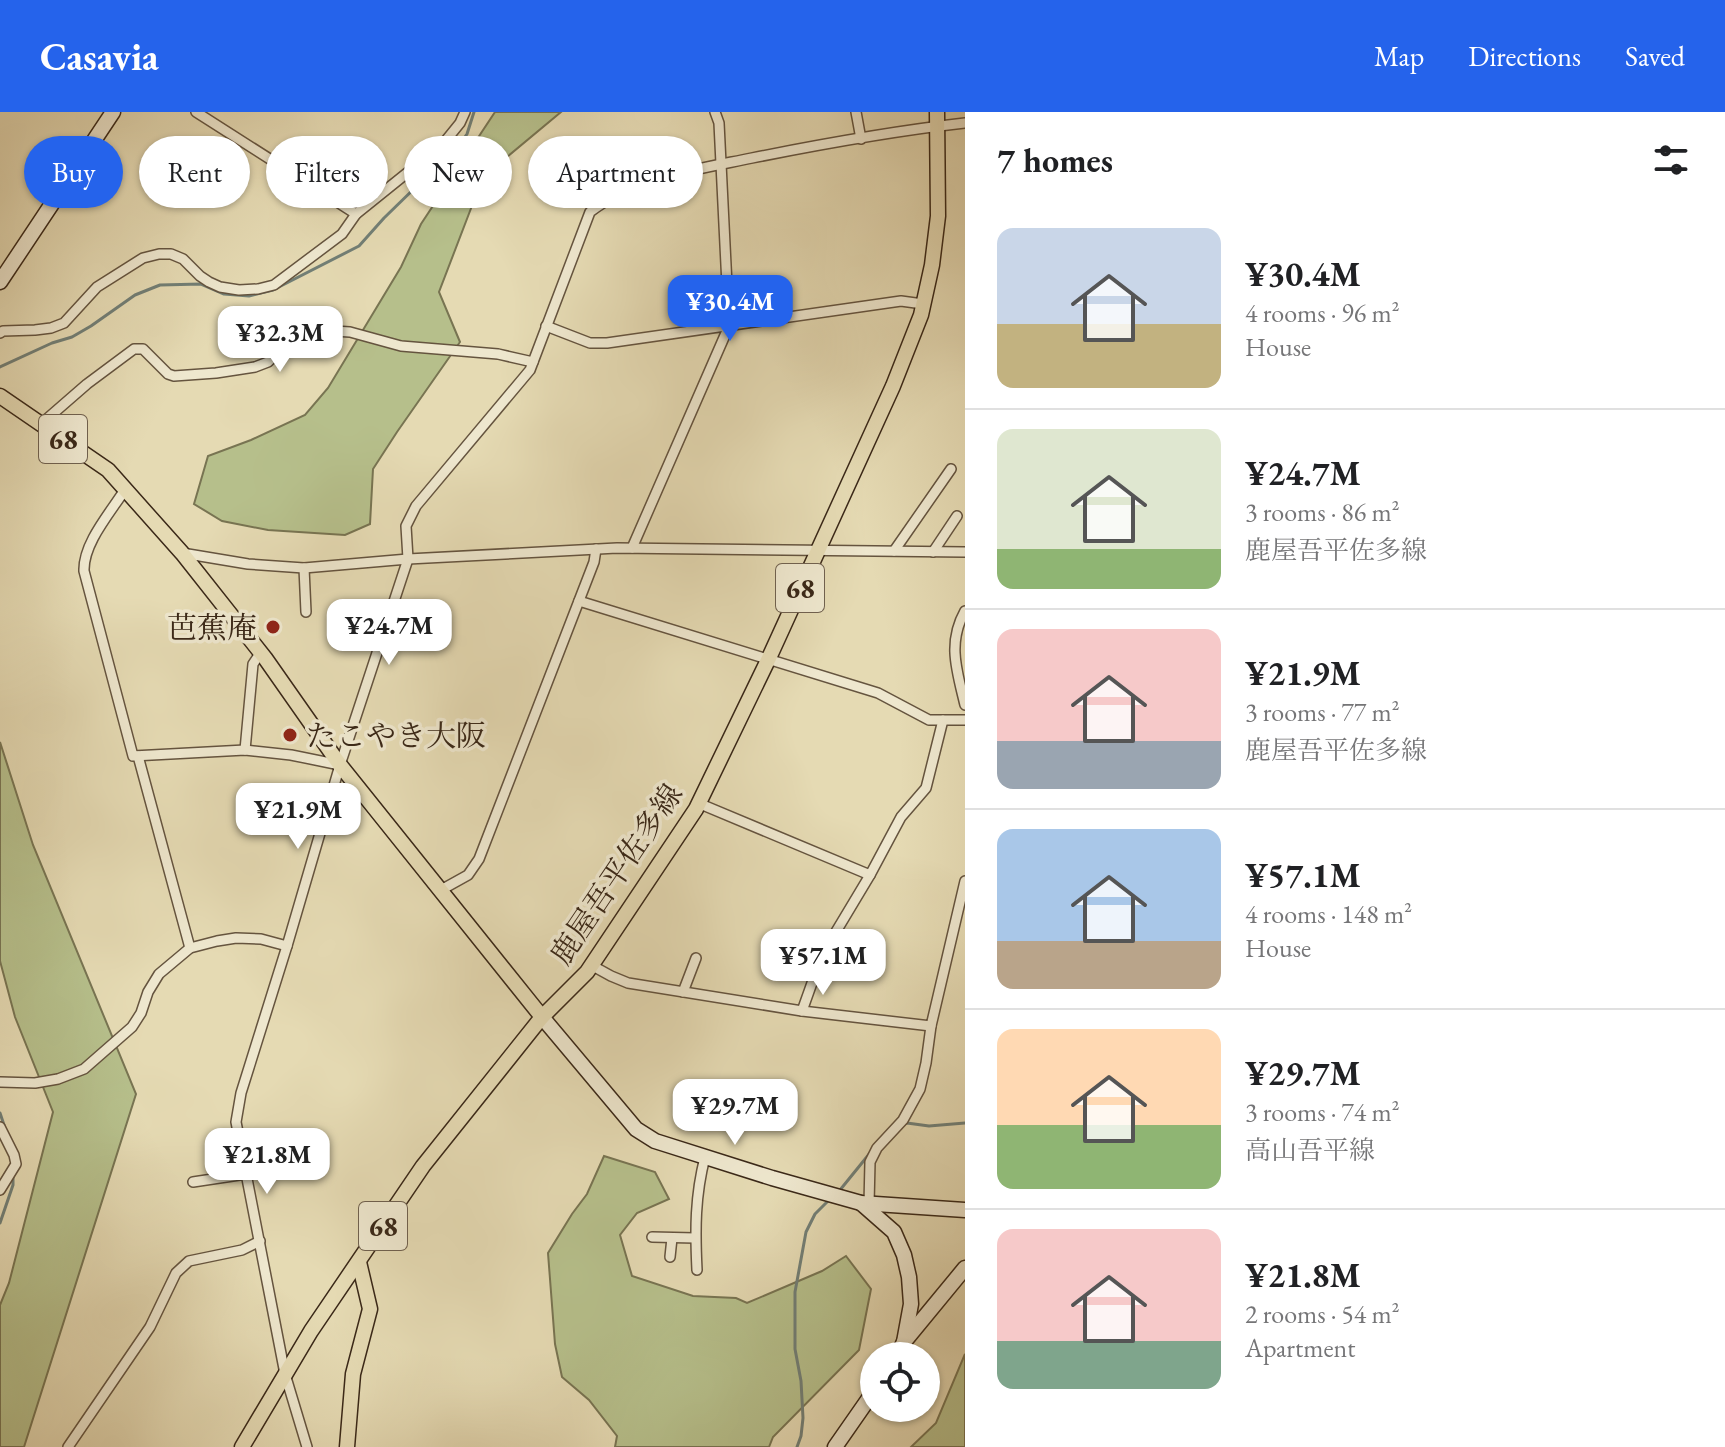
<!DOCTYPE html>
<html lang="en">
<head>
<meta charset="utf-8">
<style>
  :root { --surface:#fff; --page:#f6f6f6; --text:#202124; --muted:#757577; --line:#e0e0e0; --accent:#2563eb }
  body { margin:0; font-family:"EB Garamond","Noto Serif JP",serif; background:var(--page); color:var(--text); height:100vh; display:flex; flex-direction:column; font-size:30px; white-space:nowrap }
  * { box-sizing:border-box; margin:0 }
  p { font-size:26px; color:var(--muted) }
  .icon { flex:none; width:44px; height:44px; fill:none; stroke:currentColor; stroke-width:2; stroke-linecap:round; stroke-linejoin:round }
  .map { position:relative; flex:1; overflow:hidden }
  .side { display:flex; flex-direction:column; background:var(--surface); width:760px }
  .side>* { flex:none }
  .guide { position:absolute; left:24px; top:24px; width:760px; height:72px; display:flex; gap:16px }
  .tools { position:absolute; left:860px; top:1230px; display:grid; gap:16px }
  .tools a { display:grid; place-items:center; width:80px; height:80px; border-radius:50%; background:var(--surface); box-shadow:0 2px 6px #0004; font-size:40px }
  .price { position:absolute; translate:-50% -68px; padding:0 18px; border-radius:16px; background:#fff; color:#222; font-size:26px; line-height:52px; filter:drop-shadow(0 2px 4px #0008) }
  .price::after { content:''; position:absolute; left:50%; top:48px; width:24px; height:18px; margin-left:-12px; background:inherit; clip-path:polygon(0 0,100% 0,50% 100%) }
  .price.selected { background:var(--accent); color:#fff }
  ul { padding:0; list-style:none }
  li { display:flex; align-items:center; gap:24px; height:200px; padding:0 32px }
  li+li { border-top:2px solid var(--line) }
  li span { display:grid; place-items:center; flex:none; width:224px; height:160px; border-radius:16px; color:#555 }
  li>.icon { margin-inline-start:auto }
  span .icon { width:96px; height:96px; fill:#fffc; stroke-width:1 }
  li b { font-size:34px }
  h2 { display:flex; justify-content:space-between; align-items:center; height:96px; padding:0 32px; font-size:34px }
  .pill { padding:0 28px; border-radius:36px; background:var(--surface); box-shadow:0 2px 6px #0004; font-size:28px; line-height:72px }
  .pill.selected { background:var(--accent); color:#fff }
  header { display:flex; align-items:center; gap:48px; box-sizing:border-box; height:112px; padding:0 40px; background:var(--accent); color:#fff }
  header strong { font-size:38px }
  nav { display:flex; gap:44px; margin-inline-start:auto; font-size:28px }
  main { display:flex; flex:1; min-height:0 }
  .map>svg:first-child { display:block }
  .green { fill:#b6bf8b; stroke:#787452; stroke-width:2 }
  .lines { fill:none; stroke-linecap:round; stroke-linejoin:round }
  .stream { stroke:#727f76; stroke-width:3 }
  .street-casing { stroke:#65543f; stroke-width:12 }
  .secondary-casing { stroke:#3a2818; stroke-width:17 }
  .primary-casing { stroke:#3a2818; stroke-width:17 }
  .street { stroke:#eee7ce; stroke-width:9 }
  .secondary { stroke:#eee7ce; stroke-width:14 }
  .primary { stroke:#e5dab3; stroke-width:14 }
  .poi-dot { fill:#8f2418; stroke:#eee7ce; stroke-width:3 }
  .labels { text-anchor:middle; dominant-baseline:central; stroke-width:7; stroke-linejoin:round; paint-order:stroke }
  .shield { fill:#eee7ce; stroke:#70614f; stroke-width:2 }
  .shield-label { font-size:28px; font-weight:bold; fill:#3a2818 }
  .poi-label { font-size:30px; fill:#3a2818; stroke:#eee7ce; text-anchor:end }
  .street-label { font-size:30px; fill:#3a2818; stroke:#eee7ce }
</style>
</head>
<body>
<header>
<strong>Casavia</strong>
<nav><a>Map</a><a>Directions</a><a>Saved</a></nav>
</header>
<main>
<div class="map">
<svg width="965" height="1335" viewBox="0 0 965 1335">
  <rect width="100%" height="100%" fill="#e5dab3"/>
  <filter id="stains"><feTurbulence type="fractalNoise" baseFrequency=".0025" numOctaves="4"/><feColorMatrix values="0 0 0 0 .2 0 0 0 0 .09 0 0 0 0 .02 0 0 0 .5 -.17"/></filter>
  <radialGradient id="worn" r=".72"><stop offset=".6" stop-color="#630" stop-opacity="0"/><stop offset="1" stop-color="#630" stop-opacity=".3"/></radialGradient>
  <!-- green -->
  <g class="green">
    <polygon points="495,0 561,0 483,65 439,180 460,230 397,320 373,357 370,412 345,423 268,418 222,409 194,392 208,344 251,328 305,303 328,276 401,155 421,112"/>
    <polygon points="0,630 33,733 136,982 24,1335 0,1335 0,1193 9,1171 53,1000 15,905 0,849"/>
    <polygon points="604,1044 655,1060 669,1087 637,1101 620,1123 632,1164 693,1184 736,1186 747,1191 822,1159 846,1144 871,1177 859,1238 773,1325 769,1335 615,1335 617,1324 589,1288 562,1265 555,1232 548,1141 572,1102 587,1082"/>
    <polygon points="965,1242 965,1335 911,1335 936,1311"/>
  </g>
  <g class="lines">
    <!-- stream -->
    <g class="stream">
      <polyline points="0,255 52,231 72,225 91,214 135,183 160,173 201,172 224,182 249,184 273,178 359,134 384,106 460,32 467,22 474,0"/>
      <polyline points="0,1001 4,1013"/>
      <polyline points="903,1013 907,1011 929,1014 965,1011"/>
      <polyline points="840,1078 870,1041"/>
      <polyline points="0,1111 13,1073 13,1063"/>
      <polyline points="797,1335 801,1324 803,1306 801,1269 795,1237 795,1180 806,1120 815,1102 828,1089"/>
    </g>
    <defs>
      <g id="street">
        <polyline points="196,0 356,102"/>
        <polyline points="856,0 861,27"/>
        <polyline points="546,214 590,231 607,231 901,189 923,192"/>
        <polyline points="0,221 3,219 35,218 51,216 64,211 97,175 143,146 159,142 171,142 183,147 200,164 209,170 220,175 239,178 258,177 274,173 342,122 356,102 443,32 460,11 465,0"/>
        <polyline points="41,312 87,272 134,237 143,237 168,262 174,264 216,261 255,255 268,250 276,242 288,225 297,220 318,218 350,220 401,234 498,242 533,250"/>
        <path d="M 126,376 C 111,400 83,431 84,459 L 133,644 L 245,638 L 291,643 L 340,653"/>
        <polyline points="632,436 729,214 719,11 715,0"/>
        <polyline points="894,439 951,357"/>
        <polyline points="933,440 957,404"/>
        <polyline points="182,441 248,452 304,456 408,447 617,436 965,440"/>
        <polyline points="304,456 306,500"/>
        <polyline points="579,489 878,581 929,608 965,608"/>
        <path d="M 965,499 C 947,531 957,559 965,593"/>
        <polyline points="245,638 253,552 261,540"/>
        <polyline points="138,644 190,836"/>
        <polyline points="698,691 870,763 901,705 926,676 943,608"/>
        <polyline points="441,778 468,763 479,747 594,450 596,437"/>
        <polyline points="591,853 611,864 628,871 802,899 931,914 965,769"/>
        <polyline points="683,880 696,846"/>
        <polyline points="802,899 822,843 870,763"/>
        <polyline points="0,970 35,971 58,967 84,957 132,915 141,901 148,880 159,862 190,836 217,829 236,826 261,827 287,834"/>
        <polyline points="0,1015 14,1043 16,1052 0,1078"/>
        <polyline points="193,1070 246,1062"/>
        <polyline points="869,1092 870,1050 877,1036 903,1008 920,977 926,951 931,914"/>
        <polyline points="652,1125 695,1126"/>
        <polyline points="670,1145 672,1126"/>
        <path d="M 697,1158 C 695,1118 695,1084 705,1045"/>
        <polyline points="68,1335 150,1215 176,1161 189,1149 242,1138 260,1129"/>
        <path d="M 307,1335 L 285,1262 L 236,1010 L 241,981 L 287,834 L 340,653 L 408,447 L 406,414 L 416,394 L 530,258 L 590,100 C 634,66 699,57 752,46 C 822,32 894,19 965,11"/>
      </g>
      <g id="secondary">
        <polyline points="0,170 113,0"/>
        <polyline points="542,905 636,1017 655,1029 772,1066 861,1091 965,1098"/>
        <polyline points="861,1091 894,1120 904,1143 909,1165 911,1192 904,1230"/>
        <polyline points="897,1244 904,1230 965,1156"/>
        <polyline points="835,1335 874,1279"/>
      </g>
      <g id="primary">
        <polyline points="0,284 108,358 182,441 265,546 340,653 542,905"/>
        <polyline points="242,1335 311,1219 423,1054 542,905 587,860 696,697 769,546 893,274 921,203 932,153 938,104 937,0"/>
        <polyline points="347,1335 353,1262 370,1197 359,1150"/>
      </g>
    </defs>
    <!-- street casing -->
    <use href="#street" class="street-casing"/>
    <!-- secondary casing -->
    <use href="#secondary" class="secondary-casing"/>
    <!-- primary casing -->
    <use href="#primary" class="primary-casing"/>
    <!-- street -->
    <use href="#street" class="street"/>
    <!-- secondary -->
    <use href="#secondary" class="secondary"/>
    <!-- primary -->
    <use href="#primary" class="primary"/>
  </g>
  <!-- markers -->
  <g class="poi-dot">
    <circle cx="273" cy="515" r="8"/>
    <circle cx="290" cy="623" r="8"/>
  </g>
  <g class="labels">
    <!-- shield labels -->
    <g class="shield">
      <rect x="39" y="303" width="48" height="48" rx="6"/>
      <rect x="776" y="452" width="48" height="48" rx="6"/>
      <rect x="359" y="1090" width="48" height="48" rx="6"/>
    </g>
    <g class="shield-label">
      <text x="63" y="327">68</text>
      <text x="800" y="476">68</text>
      <text x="383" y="1114">68</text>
    </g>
    <!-- poi labels -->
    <g class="poi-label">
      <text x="257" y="515">芭蕉庵</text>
      <text x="306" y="623" text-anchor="start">たこやき大阪</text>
    </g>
    <!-- street labels -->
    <g class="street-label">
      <text transform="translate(616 762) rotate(-56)">鹿屋吾平佐多線</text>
    </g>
  </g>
  <rect width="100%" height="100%" filter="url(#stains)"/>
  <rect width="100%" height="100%" fill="url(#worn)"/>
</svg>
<div class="tools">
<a><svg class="icon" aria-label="locate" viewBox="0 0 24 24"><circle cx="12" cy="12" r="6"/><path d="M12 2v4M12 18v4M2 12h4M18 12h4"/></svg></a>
</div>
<b class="price selected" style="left:730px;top:231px">¥30.4M</b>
<b class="price" style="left:280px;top:262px">¥32.3M</b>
<b class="price" style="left:389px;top:555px">¥24.7M</b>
<b class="price" style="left:298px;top:739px">¥21.9M</b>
<b class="price" style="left:823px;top:885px">¥57.1M</b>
<b class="price" style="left:735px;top:1035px">¥29.7M</b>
<b class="price" style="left:267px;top:1084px">¥21.8M</b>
<div class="guide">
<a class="pill selected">Buy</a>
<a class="pill">Rent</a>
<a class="pill">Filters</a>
<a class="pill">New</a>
<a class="pill">Apartment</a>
</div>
</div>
<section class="side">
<h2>7 homes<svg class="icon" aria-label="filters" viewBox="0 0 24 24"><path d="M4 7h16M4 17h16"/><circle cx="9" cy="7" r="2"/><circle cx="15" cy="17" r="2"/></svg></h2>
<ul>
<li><span style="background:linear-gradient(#c9d6e8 60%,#c2b280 0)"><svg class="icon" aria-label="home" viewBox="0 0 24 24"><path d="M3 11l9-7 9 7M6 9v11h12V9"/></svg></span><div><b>¥30.4M</b><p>4 rooms · 96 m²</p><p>House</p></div></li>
<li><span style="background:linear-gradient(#dfe7d0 75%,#8fb573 0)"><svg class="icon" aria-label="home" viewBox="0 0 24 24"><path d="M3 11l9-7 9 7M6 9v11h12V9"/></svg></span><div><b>¥24.7M</b><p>3 rooms · 86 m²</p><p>鹿屋吾平佐多線</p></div></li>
<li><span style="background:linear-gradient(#f6c9c9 70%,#9aa5b1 0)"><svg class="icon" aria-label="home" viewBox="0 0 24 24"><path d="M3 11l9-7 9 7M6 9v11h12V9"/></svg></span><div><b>¥21.9M</b><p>3 rooms · 77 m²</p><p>鹿屋吾平佐多線</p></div></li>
<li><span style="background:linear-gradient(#a9c7e8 70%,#b9a48a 0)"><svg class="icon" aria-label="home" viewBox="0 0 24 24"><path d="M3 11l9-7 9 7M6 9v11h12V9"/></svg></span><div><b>¥57.1M</b><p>4 rooms · 148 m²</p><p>House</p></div></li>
<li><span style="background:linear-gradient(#ffd9b3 60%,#8fb573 0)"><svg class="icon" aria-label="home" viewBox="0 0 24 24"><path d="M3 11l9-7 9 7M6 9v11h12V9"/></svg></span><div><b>¥29.7M</b><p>3 rooms · 74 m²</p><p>高山吾平線</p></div></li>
<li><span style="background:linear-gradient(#f6c9c9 70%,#7fa58c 0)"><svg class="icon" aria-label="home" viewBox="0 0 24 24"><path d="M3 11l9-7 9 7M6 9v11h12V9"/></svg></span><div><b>¥21.8M</b><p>2 rooms · 54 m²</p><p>Apartment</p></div></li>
</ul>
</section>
</main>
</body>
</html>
